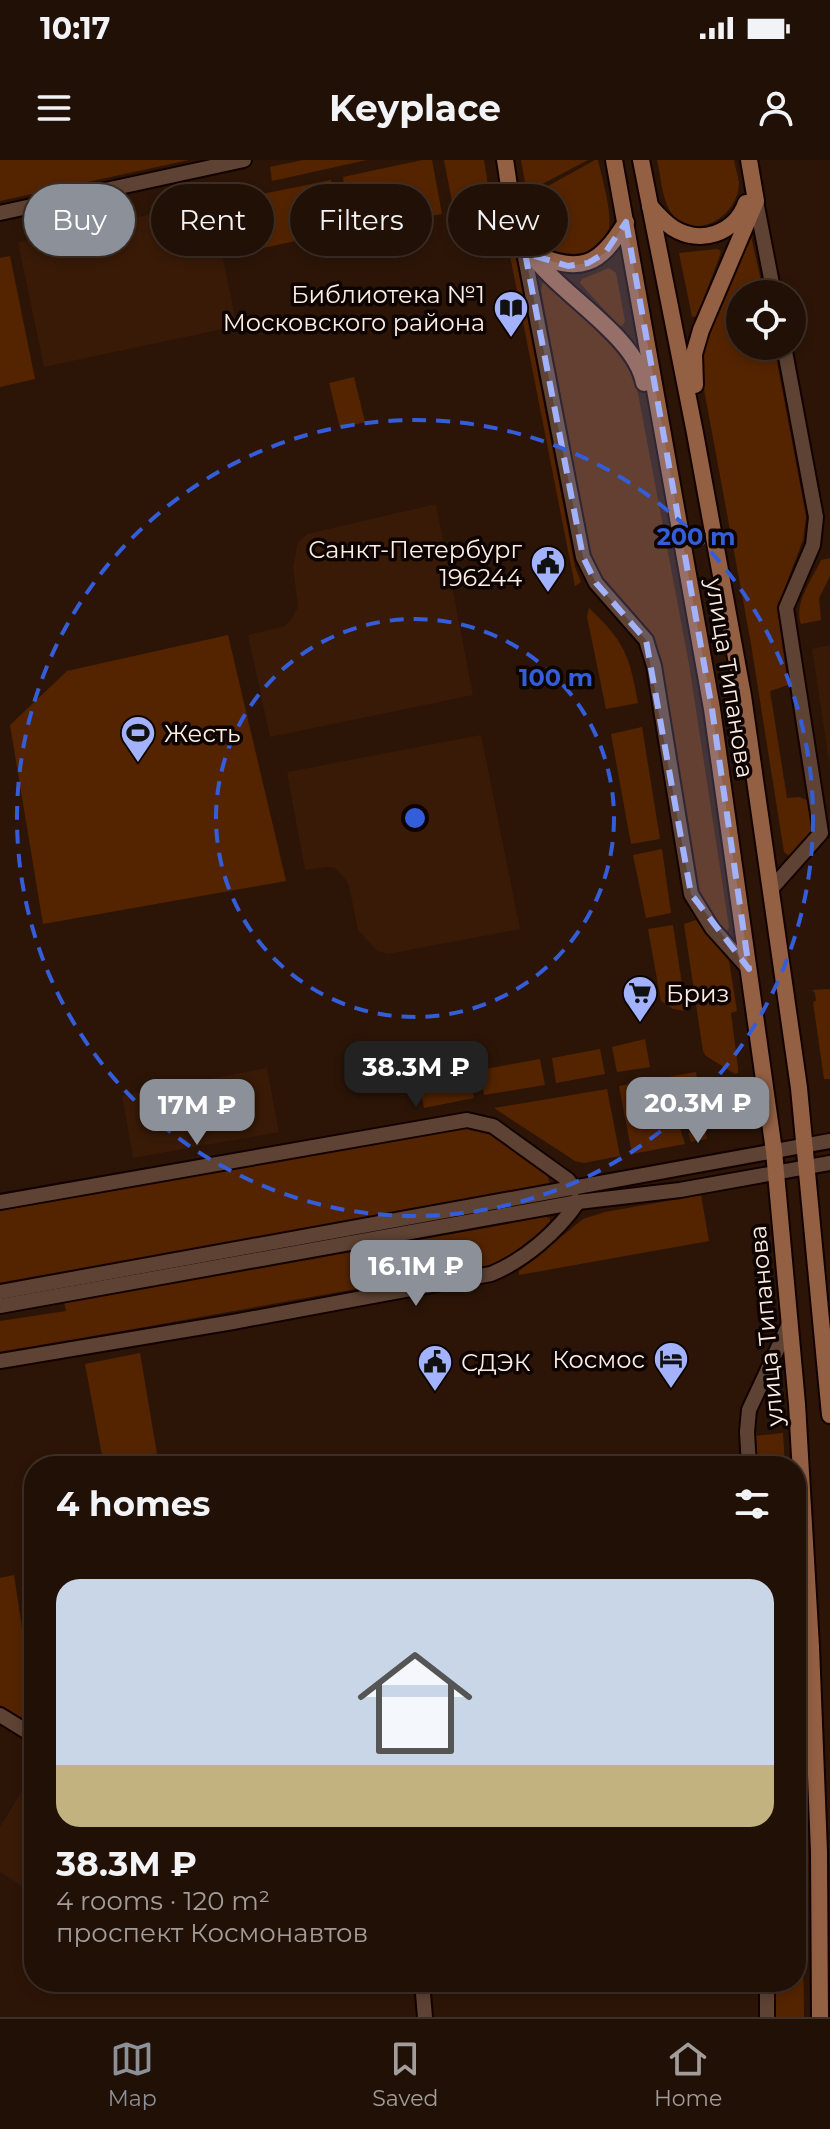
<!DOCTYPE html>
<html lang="en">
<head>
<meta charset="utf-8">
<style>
  :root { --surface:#211005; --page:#29190f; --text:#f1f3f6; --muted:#a29d9a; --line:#3e3027; --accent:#8c9099 }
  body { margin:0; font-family:Montserrat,sans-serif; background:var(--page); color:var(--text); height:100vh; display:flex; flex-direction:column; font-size:30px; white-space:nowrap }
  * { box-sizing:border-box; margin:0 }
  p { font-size:26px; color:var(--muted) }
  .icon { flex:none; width:44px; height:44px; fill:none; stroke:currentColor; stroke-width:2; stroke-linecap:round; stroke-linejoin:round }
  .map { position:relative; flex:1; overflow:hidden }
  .details { position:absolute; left:24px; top:1296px; width:782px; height:536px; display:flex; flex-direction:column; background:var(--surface); border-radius:32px; box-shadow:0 4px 12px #0003,0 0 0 2px var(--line) }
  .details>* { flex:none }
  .hud { position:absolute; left:24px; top:24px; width:782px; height:72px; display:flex; gap:16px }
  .buttons { position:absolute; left:726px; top:120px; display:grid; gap:16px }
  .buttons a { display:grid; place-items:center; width:80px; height:80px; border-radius:50%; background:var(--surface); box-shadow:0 4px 12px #0003,0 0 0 2px var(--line); font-size:40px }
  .price { position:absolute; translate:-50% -68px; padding:0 18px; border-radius:16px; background:var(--accent); color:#fff; font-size:26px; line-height:52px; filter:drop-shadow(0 2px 4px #0008) }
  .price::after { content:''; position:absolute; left:50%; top:48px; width:24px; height:18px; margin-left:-12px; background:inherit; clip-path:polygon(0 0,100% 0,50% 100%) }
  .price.active { background:#222; color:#fff }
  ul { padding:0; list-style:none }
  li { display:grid; align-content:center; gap:16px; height:424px; padding:0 32px }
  li span { display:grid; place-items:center; height:248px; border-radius:24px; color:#555 }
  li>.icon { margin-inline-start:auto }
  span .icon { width:144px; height:144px; fill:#fffc; stroke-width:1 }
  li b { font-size:34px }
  h2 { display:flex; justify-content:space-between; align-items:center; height:96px; padding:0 32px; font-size:34px }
  .tag { padding:0 28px; border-radius:36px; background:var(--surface); box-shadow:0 4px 12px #0003,0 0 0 2px var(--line); font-size:28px; line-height:72px }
  .tag.active { background:var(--accent); color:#fff }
  .status { display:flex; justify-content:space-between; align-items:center; height:56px; padding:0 40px; background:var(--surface); direction:ltr }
  .status svg { height:22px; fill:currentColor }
  header { display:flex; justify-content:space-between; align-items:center; height:104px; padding:0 32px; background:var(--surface); font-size:36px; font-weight:700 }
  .menu { display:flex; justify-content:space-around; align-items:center; height:112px; border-top:2px solid var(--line); background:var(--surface); font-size:22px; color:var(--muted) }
  .menu a { display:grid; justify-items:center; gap:4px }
  .menu .active { color:var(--accent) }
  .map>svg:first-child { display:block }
  .built { fill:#381a07 }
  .green { fill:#542401 }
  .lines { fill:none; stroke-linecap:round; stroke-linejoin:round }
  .minor-casing { stroke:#130200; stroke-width:18 }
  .major-casing { stroke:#130200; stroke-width:20 }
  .minor { stroke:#5e4334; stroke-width:14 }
  .major { stroke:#936044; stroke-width:16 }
  .marked { fill:#a3b2fc; fill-opacity:0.2; stroke:#a3b2fc; stroke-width:6; stroke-dasharray:16 10; stroke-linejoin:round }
  .ring { fill:none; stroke:#345ed9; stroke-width:4; stroke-dasharray:14 10 }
  .labels { text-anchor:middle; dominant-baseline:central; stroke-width:7; stroke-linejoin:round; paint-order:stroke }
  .poi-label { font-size:24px; fill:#feede3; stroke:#0d0402; text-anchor:end }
  .street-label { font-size:24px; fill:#feede3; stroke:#0d0402 }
  .centre { fill:#345ed9; stroke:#0d0402; stroke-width:4 }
  .ring-label { font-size:24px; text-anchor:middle; font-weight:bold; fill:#345ed9; stroke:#0d0402; stroke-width:7; stroke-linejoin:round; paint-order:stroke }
</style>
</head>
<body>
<div class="status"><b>10:17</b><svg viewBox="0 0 49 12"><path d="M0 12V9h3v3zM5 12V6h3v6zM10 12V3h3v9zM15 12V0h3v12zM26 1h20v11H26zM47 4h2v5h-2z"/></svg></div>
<header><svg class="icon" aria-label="menu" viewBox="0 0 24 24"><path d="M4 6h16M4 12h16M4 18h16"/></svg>Keyplace<svg class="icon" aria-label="person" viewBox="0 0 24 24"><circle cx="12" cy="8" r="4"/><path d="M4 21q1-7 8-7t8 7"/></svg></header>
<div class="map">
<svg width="830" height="1857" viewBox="0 0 830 1857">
  <rect width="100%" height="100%" fill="#2c1507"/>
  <!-- built -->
  <g class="built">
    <polygon points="211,42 237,166 44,207 18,82"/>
    <polygon points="436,344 473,535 270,577 248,475 285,466 293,457 298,446 293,407 298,382 307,374"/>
    <polygon points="830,485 830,608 812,489"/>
    <polygon points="481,575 520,769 388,794 377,791 358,770 349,726 344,717 335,708 327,707 305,710 287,612"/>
    <polygon points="267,908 279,972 133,998 122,936"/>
    <polygon points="34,1612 34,1733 0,1712 0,1667"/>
  </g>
  <!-- green -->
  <g class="green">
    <polygon points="0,0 189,0 0,41"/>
    <polygon points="303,0 367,0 272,21 270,7"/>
    <polygon points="422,0 432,0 442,54 350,71 343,17"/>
    <polygon points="444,0 484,0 491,45 454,52"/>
    <polygon points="521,0 588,0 531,30 526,28"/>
    <path d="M 595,0 L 598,0 C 602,18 612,51 609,68 C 605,94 569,104 549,88 C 534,74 531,56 528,37 Z"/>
    <path d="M 657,0 L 734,0 C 735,8 739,17 739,24 C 738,56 695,83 672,54 C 662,40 661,16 657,0 Z"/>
    <polygon points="331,20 341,66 337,72 254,90 243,46 243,38"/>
    <polygon points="507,51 575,407 581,422 575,426 502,55"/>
    <path d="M 751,76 L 764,134 L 740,134 L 740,186 L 774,186 L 806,356 L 803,380 L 777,448 L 788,525 L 770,531 L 787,638 L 799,637 L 807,640 C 812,665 816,682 789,696 L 784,692 L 750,478 L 703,224 L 703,192 L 747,77 Z"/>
    <polygon points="717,89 721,91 720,95 697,156 692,157 679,93"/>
    <polygon points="10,96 35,219 0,227 0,98"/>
    <polygon points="609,108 616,113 625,161 622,166 618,165 580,123 582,119"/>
    <path d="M 543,122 L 549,122 L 623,198 L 636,223 L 689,504 L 729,767 L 727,771 L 722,769 L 699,738 L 693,716 L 657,488 C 643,452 604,432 591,396 L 541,131 Z"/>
    <polygon points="354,217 365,262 340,268 329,223"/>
    <path d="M 830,398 L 830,416 L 819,438 L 821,460 L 801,464 C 793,444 813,418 821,400 Z"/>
    <path d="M 589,448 C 625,482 629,495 638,543 L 606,549 L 587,457 Z"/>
    <polygon points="228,475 286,721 43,764 10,565 67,511"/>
    <polygon points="642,567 660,679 631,684 611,574"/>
    <polygon points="662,689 671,753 646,758 633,695"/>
    <polygon points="696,760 729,801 737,851 731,853 738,908 738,913 735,914 706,896 703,891 684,764"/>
    <polygon points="673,765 685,844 686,851 673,849 661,841 648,769"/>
    <polygon points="830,829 830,919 824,919 813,842 816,841 815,833 812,830"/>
    <polygon points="645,879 650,907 617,912 612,887"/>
    <polygon points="600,889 605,914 556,923 552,898"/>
    <polygon points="540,899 545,925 484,935 480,910"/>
    <polygon points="696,912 707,979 691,982 688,973 691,972 689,963 679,965 685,984 632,994 619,926"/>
    <polygon points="469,913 474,938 424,948 419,922"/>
    <polygon points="607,929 620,996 584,1003 575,1001 494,948"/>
    <polygon points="466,967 482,969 491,973 547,1015 550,1024 0,1125 0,1051"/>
    <polygon points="701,1035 709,1081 519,1115 519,1111 583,1059 605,1052"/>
    <polygon points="542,1056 550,1058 550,1065 513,1096 495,1104 0,1193 0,1161 66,1151 64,1142"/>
    <polygon points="140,1193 159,1306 104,1306 85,1204"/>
    <polygon points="783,1273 785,1306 756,1306 754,1276"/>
    <polygon points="14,1415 24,1481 34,1480 34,1566 0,1545 0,1418"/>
    <polygon points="796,1527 802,1694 804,1857 775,1857 775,1822 796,1822"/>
  </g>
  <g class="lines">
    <defs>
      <g id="minor">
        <polyline points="756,41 774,134"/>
        <polyline points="0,53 244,0"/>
        <polyline points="522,82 583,397 596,423 646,480 654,506 691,734 712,768 749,809"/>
        <polyline points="771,729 821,673 786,448 813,385 816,357 784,186"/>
        <polyline points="0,1042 467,960 493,966 568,1020 574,1029"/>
        <polyline points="0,1132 830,981"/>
        <polyline points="0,1146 578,1042 680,1030 830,1003"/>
        <path d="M 0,1201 L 233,1162 L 491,1114 C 525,1100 557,1072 578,1042"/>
        <polyline points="749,1306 747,1272 749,1250 790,1162"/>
        <polyline points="796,1508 811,1487"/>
        <polyline points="0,1555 34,1576"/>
        <polyline points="422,1822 425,1857"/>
        <polyline points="767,1822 767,1857"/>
      </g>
      <g id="major">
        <path d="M 505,0 C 510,29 512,64 528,89 C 556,133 635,174 644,223"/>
        <polyline points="614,0 712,549 774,991 797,1244 811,1487 819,1692 820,1857"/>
        <polyline points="641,0 695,273 743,536 799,928 830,1255"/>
        <path d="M 650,46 C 657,54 664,62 673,68 C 700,85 735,74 746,43"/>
        <path d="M 533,94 C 581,113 599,107 626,62"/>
        <polyline points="695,225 694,194 701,170 756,41 749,0"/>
      </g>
    </defs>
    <!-- minor casing -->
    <use href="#minor" class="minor-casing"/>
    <!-- major casing -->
    <use href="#major" class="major-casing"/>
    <!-- minor -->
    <use href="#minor" class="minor"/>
    <!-- major -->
    <use href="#major" class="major"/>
  </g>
  <!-- marked area -->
  <path class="marked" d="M 626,62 L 712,549 L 749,809 L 691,734 L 646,480 L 596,423 L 583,397 L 525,93 L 568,106 L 588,103 L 605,93 Z"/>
  <!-- distance rings -->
  <g class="ring">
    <circle cx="415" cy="658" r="199"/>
    <circle cx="415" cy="658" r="398"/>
  </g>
  <!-- icons -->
  <defs>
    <symbol id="library-pin" viewBox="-11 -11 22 30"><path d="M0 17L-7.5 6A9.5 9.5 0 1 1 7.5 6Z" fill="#a3b2fc" stroke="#0d0402"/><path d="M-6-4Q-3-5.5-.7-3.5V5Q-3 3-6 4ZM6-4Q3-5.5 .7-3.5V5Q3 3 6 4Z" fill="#111"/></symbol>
    <symbol id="civic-pin" viewBox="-11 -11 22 30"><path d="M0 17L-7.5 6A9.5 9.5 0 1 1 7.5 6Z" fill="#a3b2fc" stroke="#0d0402"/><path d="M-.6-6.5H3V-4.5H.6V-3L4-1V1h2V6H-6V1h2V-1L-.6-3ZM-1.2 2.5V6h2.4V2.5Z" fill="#111"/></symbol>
    <symbol id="stadium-pin" viewBox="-11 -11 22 30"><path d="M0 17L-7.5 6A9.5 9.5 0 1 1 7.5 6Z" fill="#a3b2fc" stroke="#0d0402"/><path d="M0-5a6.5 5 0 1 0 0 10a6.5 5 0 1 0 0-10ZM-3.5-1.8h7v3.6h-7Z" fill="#111"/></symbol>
    <symbol id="supermarket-pin" viewBox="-11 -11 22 30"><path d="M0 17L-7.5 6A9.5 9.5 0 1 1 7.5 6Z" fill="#a3b2fc" stroke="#0d0402"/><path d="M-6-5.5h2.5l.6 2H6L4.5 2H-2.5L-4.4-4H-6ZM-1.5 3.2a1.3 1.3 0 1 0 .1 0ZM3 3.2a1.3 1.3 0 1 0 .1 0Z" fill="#111"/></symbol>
    <symbol id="hotel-pin" viewBox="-11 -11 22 30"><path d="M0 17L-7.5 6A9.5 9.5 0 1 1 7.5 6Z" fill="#a3b2fc" stroke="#0d0402"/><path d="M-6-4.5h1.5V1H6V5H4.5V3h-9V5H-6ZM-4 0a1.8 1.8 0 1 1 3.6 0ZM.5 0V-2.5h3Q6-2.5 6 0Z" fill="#111"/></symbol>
  </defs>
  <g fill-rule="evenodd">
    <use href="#library-pin" x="491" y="128" width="40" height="54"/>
    <use href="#civic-pin" x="528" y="383" width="40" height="54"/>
    <use href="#stadium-pin" x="118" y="553" width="40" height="54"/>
    <use href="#supermarket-pin" x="620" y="813" width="40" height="54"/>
    <use href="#hotel-pin" x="651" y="1179" width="40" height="54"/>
    <use href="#civic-pin" x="415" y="1182" width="40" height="54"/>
  </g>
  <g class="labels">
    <!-- poi labels -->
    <g class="poi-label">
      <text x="485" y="134">Библиотека №1<tspan x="485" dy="28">Московского района</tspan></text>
      <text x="522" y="389">Санкт-Петербург<tspan x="522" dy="28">196244</tspan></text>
      <text x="164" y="573" text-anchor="start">Жесть</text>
      <text x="666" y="833" text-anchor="start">Бриз</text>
      <text x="645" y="1199">Космос</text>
      <text x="461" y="1202" text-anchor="start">СДЭК</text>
    </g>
    <!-- street labels -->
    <g class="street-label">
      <text transform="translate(730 518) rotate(81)">улица Типанова</text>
      <text transform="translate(766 1166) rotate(-95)">улица Типанова</text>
    </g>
  </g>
  <circle cx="415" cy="658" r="12" class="centre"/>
  <g class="ring-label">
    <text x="696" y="385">200 m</text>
    <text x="556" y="526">100 m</text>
  </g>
</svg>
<div class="buttons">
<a><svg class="icon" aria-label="locate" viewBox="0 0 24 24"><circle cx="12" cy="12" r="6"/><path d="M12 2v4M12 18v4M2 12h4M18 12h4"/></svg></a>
</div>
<b class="price active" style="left:416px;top:949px">38.3M ₽</b>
<b class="price" style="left:698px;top:985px">20.3M ₽</b>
<b class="price" style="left:197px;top:987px">17M ₽</b>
<b class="price" style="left:416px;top:1148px">16.1M ₽</b>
<div class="hud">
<a class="tag active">Buy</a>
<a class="tag">Rent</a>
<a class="tag">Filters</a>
<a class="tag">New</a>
</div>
<section class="details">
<h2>4 homes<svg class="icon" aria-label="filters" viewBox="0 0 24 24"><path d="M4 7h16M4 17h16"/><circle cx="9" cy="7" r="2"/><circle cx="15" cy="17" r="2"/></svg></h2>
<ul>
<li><span style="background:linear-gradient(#c9d6e8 75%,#c2b280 0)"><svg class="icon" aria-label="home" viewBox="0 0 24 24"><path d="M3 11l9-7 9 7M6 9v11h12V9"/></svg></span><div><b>38.3M ₽</b><p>4 rooms · 120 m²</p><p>проспект Космонавтов</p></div></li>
</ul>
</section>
</div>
<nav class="menu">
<a class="active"><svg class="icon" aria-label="map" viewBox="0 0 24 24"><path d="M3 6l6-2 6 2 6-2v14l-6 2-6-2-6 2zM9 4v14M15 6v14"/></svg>Map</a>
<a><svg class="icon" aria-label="saved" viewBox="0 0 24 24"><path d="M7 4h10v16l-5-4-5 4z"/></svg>Saved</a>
<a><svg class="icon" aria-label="home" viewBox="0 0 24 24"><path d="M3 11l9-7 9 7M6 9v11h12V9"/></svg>Home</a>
</nav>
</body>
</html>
